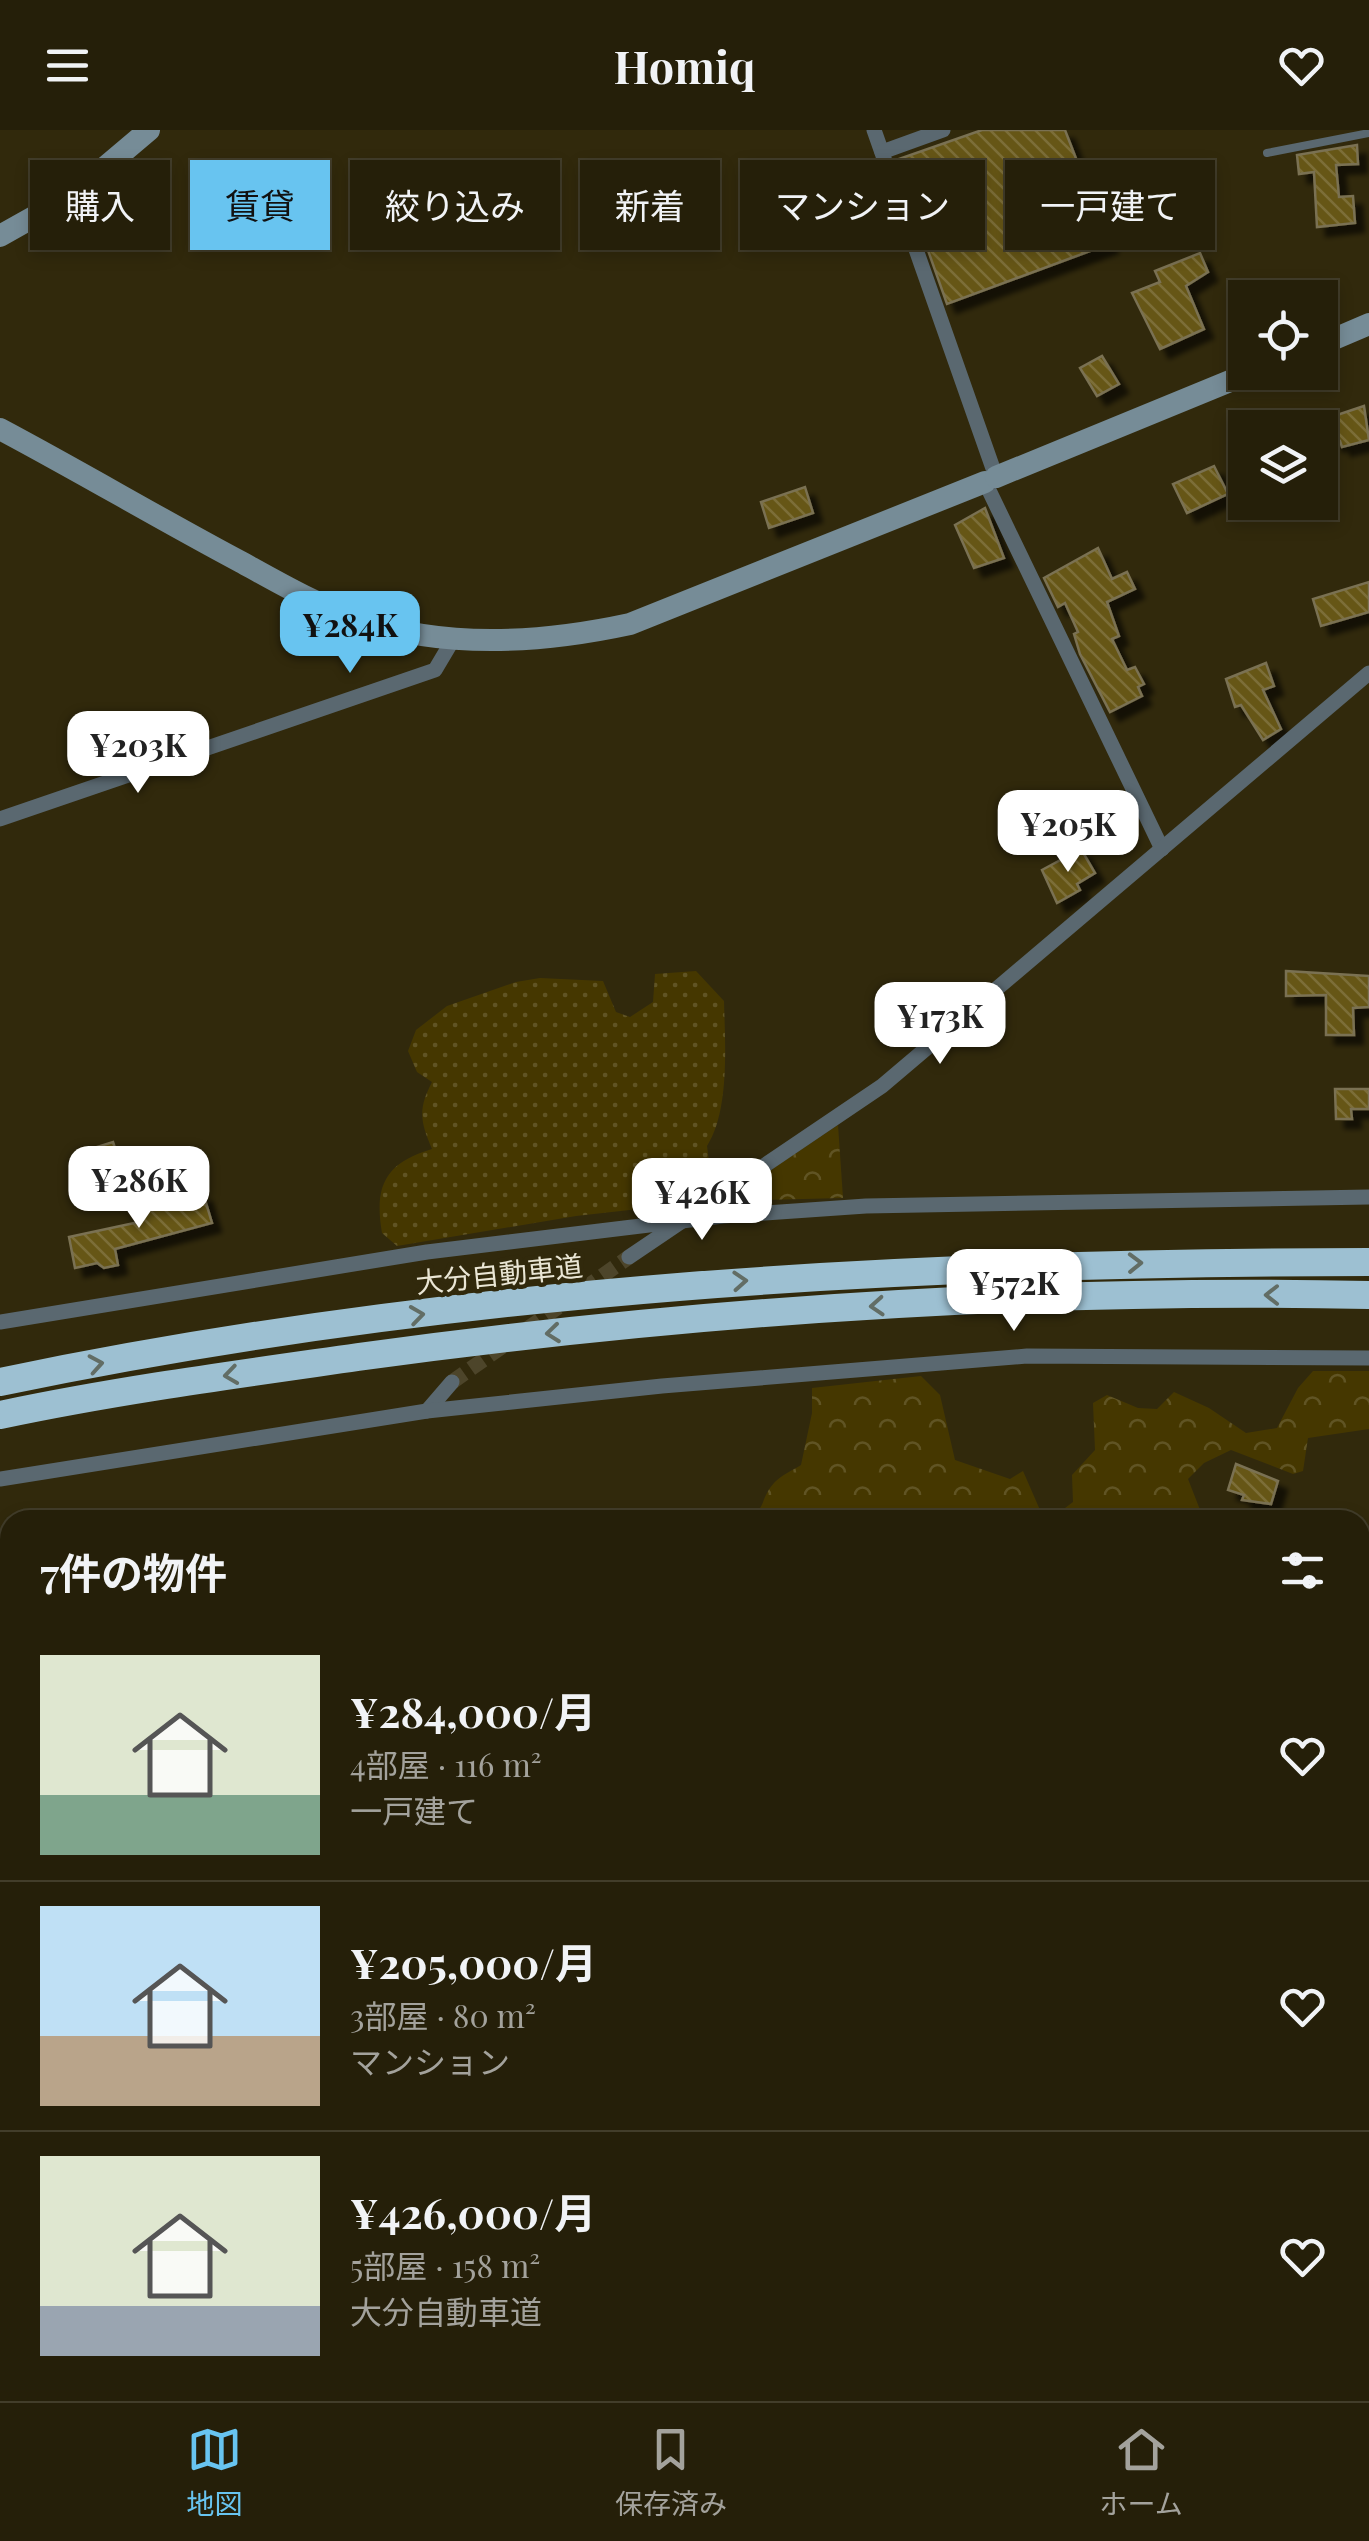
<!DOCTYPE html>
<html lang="ja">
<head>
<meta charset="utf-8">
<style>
  :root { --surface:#251f09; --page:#312c17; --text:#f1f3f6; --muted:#a3a29c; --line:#423d2a; --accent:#68c4f0 }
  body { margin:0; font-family:"Playfair Display","Noto Sans JP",serif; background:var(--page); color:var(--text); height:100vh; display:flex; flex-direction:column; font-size:38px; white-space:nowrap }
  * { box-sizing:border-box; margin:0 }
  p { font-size:32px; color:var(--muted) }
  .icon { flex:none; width:55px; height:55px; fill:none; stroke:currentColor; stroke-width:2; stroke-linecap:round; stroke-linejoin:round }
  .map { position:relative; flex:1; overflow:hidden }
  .drawer { position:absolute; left:0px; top:1380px; width:1370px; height:892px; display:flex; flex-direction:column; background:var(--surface); border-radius:30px 30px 0 0; box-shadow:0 5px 15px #0003,0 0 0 2px var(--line) }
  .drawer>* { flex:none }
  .guide { position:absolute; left:30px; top:30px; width:1310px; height:90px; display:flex; gap:20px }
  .fabs { position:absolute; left:1228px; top:150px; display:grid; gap:20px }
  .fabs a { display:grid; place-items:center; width:110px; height:110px; border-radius:0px; background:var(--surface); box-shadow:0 5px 15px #0003,0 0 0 2px var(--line); font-size:50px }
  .price { position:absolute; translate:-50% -85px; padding:0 22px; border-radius:20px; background:#fff; color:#222; font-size:32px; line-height:65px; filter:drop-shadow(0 2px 5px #0008) }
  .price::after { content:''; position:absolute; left:50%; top:60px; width:30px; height:22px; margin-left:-15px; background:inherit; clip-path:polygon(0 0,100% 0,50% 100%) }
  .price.on { background:var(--accent); color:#111 }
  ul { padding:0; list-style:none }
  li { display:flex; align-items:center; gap:30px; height:250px; padding:0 40px }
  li+li { border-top:2px solid var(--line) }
  li span { display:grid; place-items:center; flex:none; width:280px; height:200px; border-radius:0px; color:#555 }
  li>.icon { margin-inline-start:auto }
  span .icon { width:120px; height:120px; fill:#fffc; stroke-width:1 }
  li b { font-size:42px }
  h2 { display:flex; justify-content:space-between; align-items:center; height:120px; padding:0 40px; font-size:42px }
  .chip { padding:0 35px; border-radius:0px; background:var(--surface); box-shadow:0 5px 15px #0003,0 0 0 2px var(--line); font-size:35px; line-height:90px }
  .chip.on { background:var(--accent); color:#111 }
  header { display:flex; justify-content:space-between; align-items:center; height:130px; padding:0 40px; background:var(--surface); font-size:45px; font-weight:700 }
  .dock { display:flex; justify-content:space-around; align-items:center; height:140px; border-top:2px solid var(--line); background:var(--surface); font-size:28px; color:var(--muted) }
  .dock a { display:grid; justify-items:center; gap:5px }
  .dock .on { color:var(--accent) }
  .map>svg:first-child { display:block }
  .grass { fill:url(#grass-dots) }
  .forest { fill:url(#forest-crowns) }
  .water { fill:url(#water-ripples) }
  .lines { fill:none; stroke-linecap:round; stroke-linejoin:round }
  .stream { stroke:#0a7197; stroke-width:6 }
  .building { fill:url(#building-back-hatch); stroke:#7a7152; stroke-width:2.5; filter:url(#shadow) }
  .street-tunnel { stroke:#4d452a; stroke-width:15; stroke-dasharray:15 8; stroke-linecap:butt }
  .lane { stroke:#5a6870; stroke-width:8 }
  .street { stroke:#5a6870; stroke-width:15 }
  .secondary { stroke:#768c97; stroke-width:22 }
  .highway { stroke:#9dc0d2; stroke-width:28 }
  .oneway { stroke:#626d65 }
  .labels { text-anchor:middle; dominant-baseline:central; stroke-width:9; stroke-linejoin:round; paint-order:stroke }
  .street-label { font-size:28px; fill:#eae6d5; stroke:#31290c }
</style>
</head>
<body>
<header><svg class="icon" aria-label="menu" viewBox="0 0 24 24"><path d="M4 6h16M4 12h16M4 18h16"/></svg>Homiq<svg class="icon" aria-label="heart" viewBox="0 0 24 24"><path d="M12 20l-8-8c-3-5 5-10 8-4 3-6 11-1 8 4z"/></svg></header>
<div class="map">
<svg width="1369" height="2271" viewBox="0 0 1369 2271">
  <defs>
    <pattern id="grass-dots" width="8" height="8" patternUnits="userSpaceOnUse" patternTransform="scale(2.5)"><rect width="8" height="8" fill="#453700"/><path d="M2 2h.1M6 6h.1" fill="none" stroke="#605424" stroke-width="1.8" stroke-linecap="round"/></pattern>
    <pattern id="forest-crowns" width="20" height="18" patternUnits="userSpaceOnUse" patternTransform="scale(2.5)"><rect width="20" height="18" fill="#453700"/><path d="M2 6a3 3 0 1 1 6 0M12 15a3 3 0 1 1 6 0" fill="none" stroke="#605424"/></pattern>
    <pattern id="water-ripples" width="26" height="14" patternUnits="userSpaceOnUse" patternTransform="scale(2.5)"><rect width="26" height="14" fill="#0a7197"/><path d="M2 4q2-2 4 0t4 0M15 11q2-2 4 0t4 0" fill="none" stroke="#3a8ca9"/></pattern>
    <pattern id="building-back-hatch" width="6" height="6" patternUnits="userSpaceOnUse" patternTransform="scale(2.5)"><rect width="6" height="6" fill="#665618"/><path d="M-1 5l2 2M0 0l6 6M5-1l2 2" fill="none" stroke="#7c6e39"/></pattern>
    <filter id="shadow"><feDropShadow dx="9" dy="9" stdDeviation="2.5" flood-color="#0009"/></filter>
  </defs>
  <rect width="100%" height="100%" fill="#31290c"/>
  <!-- grass -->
  <path class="grass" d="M 696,841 L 724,871 C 725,913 730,980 707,1016 L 711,1047 L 702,1065 L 683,1074 L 576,1086 L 397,1116 L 382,1103 C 374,1056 385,1033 432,1019 C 420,991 418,979 432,952 L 417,942 L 408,921 L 416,900 L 447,876 L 516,852 L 540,848 L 603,851 L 616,882 L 630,887 L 653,872 L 655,844 Z"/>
  <!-- forest -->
  <g class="forest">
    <polygon points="838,995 843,1068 724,1071"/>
    <path d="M 1313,1241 L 1369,1241 L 1369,1299 L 1308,1308 L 1303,1341 L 1293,1344 L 1231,1320 L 1204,1333 L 1188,1349 L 1204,1390 L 737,1390 C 770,1382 757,1372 774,1353 C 780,1346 793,1340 801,1335 L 812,1283 L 812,1258 L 921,1246 L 940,1265 L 955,1330 L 1010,1349 L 1023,1341 L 1040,1380 L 1061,1381 L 1073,1372 L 1072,1345 L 1095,1320 L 1093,1273 L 1107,1265 L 1138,1278 L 1157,1279 L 1174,1262 L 1209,1278 L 1246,1303 L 1277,1298 L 1298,1258 Z"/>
  </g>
  <!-- water -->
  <polygon class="water" points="899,2263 899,2262 1101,2263 1095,2271 897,2271"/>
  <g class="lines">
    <!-- stream -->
    <g class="stream">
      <polyline points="1360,1993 1369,1995"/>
      <polyline points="1106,2271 1111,2262"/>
    </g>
  </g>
  <!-- building -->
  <g class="building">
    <polygon points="982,0 1065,0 1109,114 947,174 896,30"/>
    <polygon points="1357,15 1358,34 1336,35 1339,67 1353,66 1355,93 1317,97 1314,42 1299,44 1297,25"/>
    <polygon points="1200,123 1208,142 1186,156 1204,199 1160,219 1132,163 1160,152 1155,141"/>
    <polygon points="1102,226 1119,254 1097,266 1080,238"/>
    <polygon points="1364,276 1369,310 1342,317 1340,311 1334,313 1325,289"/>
    <polygon points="1214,336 1228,364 1187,383 1173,354"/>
    <polygon points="805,357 813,383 769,398 761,372"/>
    <polygon points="985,378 1004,428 974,438 955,395"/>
    <polygon points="1098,418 1112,449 1127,442 1135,459 1107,472 1119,506 1112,509 1127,540 1135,537 1144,554 1138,557 1142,566 1110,582 1080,524 1074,504 1078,502 1065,473 1058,477 1044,448"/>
    <polygon points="1369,452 1369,482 1321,496 1313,469"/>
    <polygon points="1266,533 1274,556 1263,560 1281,599 1263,610 1241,575 1235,577 1226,549"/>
    <polygon points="1081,719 1095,743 1077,754 1080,760 1057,773 1042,740"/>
    <polygon points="1286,841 1369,846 1369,877 1353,878 1354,905 1326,905 1326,865 1286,866"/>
    <polygon points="1335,959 1369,959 1369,979 1351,979 1352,989 1336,989"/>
    <polygon points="113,1012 119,1030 92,1038 87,1020"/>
    <polygon points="203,1063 212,1093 115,1119 118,1135 104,1138 97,1133 75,1138 69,1107 139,1092 137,1083"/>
    <polygon points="1236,1334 1278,1351 1271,1374 1242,1370 1244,1365 1228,1360"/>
  </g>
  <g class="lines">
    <!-- street-tunnel -->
    <polyline class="street-tunnel" points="452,1252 629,1127"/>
    <!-- lane -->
    <polyline class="lane" points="1267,23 1369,3"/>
    <!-- street -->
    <g class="street">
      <polyline points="874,0 996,347 985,352 1162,719"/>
      <polyline points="882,22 943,0"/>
      <polyline points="0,689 435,540 454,508"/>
      <polyline points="629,1127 882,956 1369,543"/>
      <polyline points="0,1192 427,1122 723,1086 866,1076 1369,1067"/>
      <polyline points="427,1281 452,1252"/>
      <polyline points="0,1349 427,1281 662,1256 1027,1226 1369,1228"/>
    </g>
    <!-- secondary -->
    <g class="secondary">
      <polyline points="0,106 71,66 149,0"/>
      <polyline points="1320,215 1369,194"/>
      <path d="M 0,299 C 81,342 160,389 241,432 C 279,453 317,475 358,489 C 446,520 542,513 630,494 L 985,352"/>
      <polyline points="996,347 1252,242"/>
      <polyline points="0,1862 10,1862"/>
      <polyline points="1360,1867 1369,1870"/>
      <polyline points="1360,1929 1369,1905"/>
      <polyline points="500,2271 503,2262"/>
      <polyline points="1162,2271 1167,2262"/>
    </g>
    <!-- highway -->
    <g class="highway">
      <path d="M 0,1252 C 450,1158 911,1132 1369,1132"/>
      <path d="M 0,1285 C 118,1260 239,1244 358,1227 C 693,1181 1031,1158 1369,1165"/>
    </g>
  </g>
  <!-- one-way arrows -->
  <defs><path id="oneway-chevron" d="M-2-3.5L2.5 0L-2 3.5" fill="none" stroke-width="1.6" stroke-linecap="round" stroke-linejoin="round" transform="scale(2.5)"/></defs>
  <g class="oneway">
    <use href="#oneway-chevron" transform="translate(1135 1133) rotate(-1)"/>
    <use href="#oneway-chevron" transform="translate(740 1151) rotate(-4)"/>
    <use href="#oneway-chevron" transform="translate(1272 1165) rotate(180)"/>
    <use href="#oneway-chevron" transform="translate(877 1176) rotate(176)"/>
    <use href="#oneway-chevron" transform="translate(417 1185) rotate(-8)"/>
    <use href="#oneway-chevron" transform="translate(553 1203) rotate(174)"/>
    <use href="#oneway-chevron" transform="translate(96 1234) rotate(-10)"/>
    <use href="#oneway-chevron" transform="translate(231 1245) rotate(172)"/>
  </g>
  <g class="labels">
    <!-- street labels -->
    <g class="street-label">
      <text transform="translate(499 1143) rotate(-6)">大分自動車道</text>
    </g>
  </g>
</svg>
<div class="fabs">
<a><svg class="icon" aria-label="locate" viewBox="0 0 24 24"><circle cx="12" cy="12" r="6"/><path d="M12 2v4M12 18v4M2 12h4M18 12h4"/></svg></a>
<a><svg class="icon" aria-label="layers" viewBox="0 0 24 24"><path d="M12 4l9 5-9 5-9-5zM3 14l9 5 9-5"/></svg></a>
</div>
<b class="price on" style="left:350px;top:546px">¥284K</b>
<b class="price" style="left:138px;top:666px">¥203K</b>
<b class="price" style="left:1068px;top:745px">¥205K</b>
<b class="price" style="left:940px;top:937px">¥173K</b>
<b class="price" style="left:139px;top:1101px">¥286K</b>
<b class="price" style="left:702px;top:1113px">¥426K</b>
<b class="price" style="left:1014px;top:1204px">¥572K</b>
<div class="guide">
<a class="chip">購入</a>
<a class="chip on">賃貸</a>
<a class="chip">絞り込み</a>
<a class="chip">新着</a>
<a class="chip">マンション</a>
<a class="chip">一戸建て</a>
</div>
<section class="drawer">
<h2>7件の物件<svg class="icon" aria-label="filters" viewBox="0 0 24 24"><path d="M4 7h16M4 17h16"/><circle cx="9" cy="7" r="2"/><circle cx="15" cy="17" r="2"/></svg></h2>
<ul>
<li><span style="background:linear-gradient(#dfe7d0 70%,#7fa58c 0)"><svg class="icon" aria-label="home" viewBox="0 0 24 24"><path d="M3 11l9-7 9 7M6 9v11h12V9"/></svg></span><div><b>¥284,000/月</b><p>4部屋 · 116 m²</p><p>一戸建て</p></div><svg class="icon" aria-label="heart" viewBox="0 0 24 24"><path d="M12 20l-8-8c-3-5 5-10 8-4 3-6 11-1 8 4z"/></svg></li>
<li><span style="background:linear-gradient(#bfe0f5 65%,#b9a48a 0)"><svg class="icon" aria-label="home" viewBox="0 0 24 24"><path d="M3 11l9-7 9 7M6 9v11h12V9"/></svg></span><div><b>¥205,000/月</b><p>3部屋 · 80 m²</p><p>マンション</p></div><svg class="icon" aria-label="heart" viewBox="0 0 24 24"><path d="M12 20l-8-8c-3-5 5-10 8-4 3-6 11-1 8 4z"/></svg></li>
<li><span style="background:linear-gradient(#dfe7d0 75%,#9aa5b1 0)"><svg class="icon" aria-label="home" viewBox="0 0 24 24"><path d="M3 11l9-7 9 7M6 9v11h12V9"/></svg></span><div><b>¥426,000/月</b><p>5部屋 · 158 m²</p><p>大分自動車道</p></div><svg class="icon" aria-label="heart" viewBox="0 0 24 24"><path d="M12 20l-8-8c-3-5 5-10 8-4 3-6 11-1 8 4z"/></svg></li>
</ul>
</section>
</div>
<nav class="dock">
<a class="on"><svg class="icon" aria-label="map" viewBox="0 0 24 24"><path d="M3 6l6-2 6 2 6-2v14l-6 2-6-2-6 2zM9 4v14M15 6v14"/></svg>地図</a>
<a><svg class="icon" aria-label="saved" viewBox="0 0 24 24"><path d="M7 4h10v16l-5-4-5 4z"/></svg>保存済み</a>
<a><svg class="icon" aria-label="home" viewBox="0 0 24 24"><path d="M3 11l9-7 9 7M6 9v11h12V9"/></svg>ホーム</a>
</nav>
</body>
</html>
